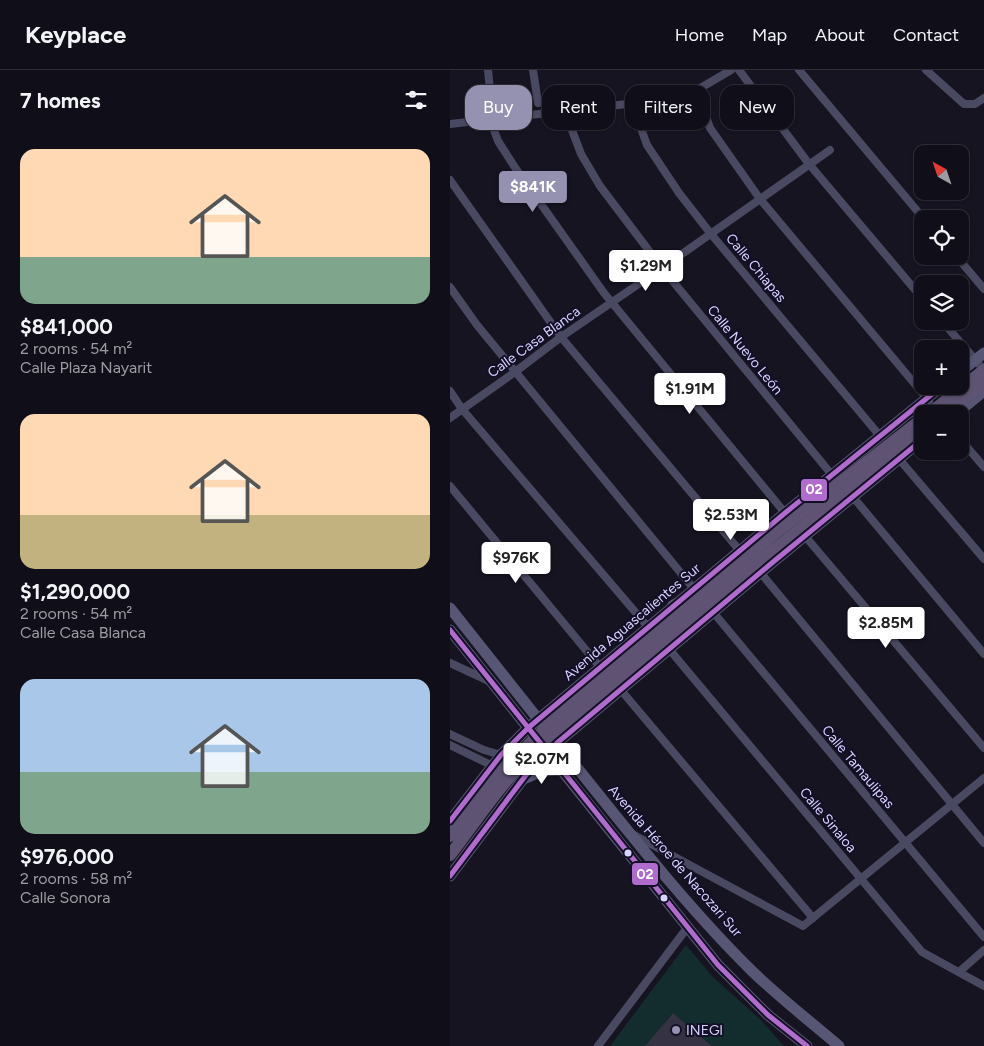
<!DOCTYPE html>
<html lang="en">
<head>
<meta charset="utf-8">
<style>
  :root { --surface:#100f19; --page:#1e1d26; --text:#f1f3f6; --muted:#9c9ca2; --line:#302f38; --accent:#9591b1 }
  body { margin:0; font-family:Figtree,sans-serif; background:var(--page); color:var(--text); height:100vh; display:flex; flex-direction:column; font-size:19px; white-space:nowrap }
  * { box-sizing:border-box; margin:0 }
  p { font-size:16px; color:var(--muted) }
  .icon { flex:none; width:28px; height:28px; fill:none; stroke:currentColor; stroke-width:2; stroke-linecap:round; stroke-linejoin:round }
  .map { position:relative; flex:1; overflow:hidden }
  .details { display:flex; flex-direction:column; background:var(--surface); width:450px }
  .details>* { flex:none }
  .guide { position:absolute; left:15px; top:15px; width:444px; height:45px; display:flex; gap:10px }
  .needle { width:32px; rotate:320deg }
  .fabs { position:absolute; left:464px; top:75px; display:grid; gap:10px }
  .fabs a { display:grid; place-items:center; width:55px; height:55px; border-radius:10px; background:var(--surface); box-shadow:0 1px 4px #0004,0 0 0 1px var(--line); font-size:25px }
  .price { position:absolute; translate:-50% -42px; padding:0 11px; border-radius:5px; background:#fff; color:#222; font-size:16px; line-height:32px; filter:drop-shadow(0 1px 2px #0008) }
  .price::after { content:''; position:absolute; left:50%; top:30px; width:15px; height:11px; margin-left:-8px; background:inherit; clip-path:polygon(0 0,100% 0,50% 100%) }
  .price.active { background:var(--accent); color:#fff }
  ul { padding:0; list-style:none }
  li { display:grid; align-content:center; gap:10px; height:265px; padding:0 20px }
  li span { display:grid; place-items:center; height:155px; border-radius:15px; color:#555 }
  li>.icon { margin-inline-start:auto }
  span .icon { width:90px; height:90px; fill:#fffc; stroke-width:1 }
  li b { font-size:21px }
  h2 { display:flex; justify-content:space-between; align-items:center; height:60px; padding:0 20px; font-size:21px }
  .chip { padding:0 18px; border-radius:15px; background:var(--surface); box-shadow:0 1px 4px #0004,0 0 0 1px var(--line); font-size:18px; line-height:45px }
  .chip.active { background:var(--accent); color:#fff }
  header { display:flex; align-items:center; gap:30px; box-sizing:border-box; height:70px; padding:0 25px; background:var(--surface); border-bottom:1px solid var(--line) }
  header strong { font-size:24px }
  nav { display:flex; gap:28px; margin-inline-start:auto; font-size:18px }
  main { display:flex; flex:1; min-height:0 }
  .map>svg:first-child { display:block }
  .green { fill:#132c2d }
  .building { fill:#343243 }
  .lines { fill:none; stroke-linecap:round; stroke-linejoin:round }
  .street { stroke:#4a4962; stroke-width:8 }
  .secondary { stroke:#575674; stroke-width:11 }
  .primary { stroke:#5e5373; stroke-width:12 }
  .primary-bridge { stroke:#5e5373; stroke-width:12 }
  .bus-1-casing { stroke:#130f26; stroke-width:9 }
  .bus-1 { stroke:#b06ccc; stroke-width:5 }
  .bus-dot { fill:#d9d4ff; stroke:#130f26; stroke-width:2 }
  .poi-dot { fill:#9591b1; stroke:#130f26; stroke-width:2 }
  .labels { text-anchor:middle; dominant-baseline:central; stroke-width:4; stroke-linejoin:round; paint-order:stroke }
  .street-label { font-size:14px; fill:#d9d4ff; stroke:#130f26 }
  .poi-label { font-size:14px; fill:#d9d4ff; stroke:#130f26; text-anchor:start }
  .line-badge { stroke:#130f26; stroke-width:2 }
  .badge-label { font-size:14px; text-anchor:middle; font-weight:bold; fill:#fff }
</style>
</head>
<body>
<header>
<strong>Keyplace</strong>
<nav><a>Home</a><a>Map</a><a>About</a><a>Contact</a></nav>
</header>
<main>
<section class="details">
<h2>7 homes<svg class="icon" aria-label="filters" viewBox="0 0 24 24"><path d="M4 7h16M4 17h16"/><circle cx="9" cy="7" r="2"/><circle cx="15" cy="17" r="2"/></svg></h2>
<ul>
<li><span style="background:linear-gradient(#ffd9b3 70%,#7fa58c 0)"><svg class="icon" aria-label="home" viewBox="0 0 24 24"><path d="M3 11l9-7 9 7M6 9v11h12V9"/></svg></span><div><b>$841,000</b><p>2 rooms · 54 m²</p><p>Calle Plaza Nayarit</p></div></li>
<li><span style="background:linear-gradient(#ffd9b3 65%,#c2b280 0)"><svg class="icon" aria-label="home" viewBox="0 0 24 24"><path d="M3 11l9-7 9 7M6 9v11h12V9"/></svg></span><div><b>$1,290,000</b><p>2 rooms · 54 m²</p><p>Calle Casa Blanca</p></div></li>
<li><span style="background:linear-gradient(#a9c7e8 60%,#7fa58c 0)"><svg class="icon" aria-label="home" viewBox="0 0 24 24"><path d="M3 11l9-7 9 7M6 9v11h12V9"/></svg></span><div><b>$976,000</b><p>2 rooms · 58 m²</p><p>Calle Sonora</p></div></li>
</ul>
</section>
<div class="map">
<svg width="534" height="976" viewBox="0 0 534 976">
  <rect width="100%" height="100%" fill="#161421"/>
  <!-- green -->
  <polygon class="green" points="236,875 263,907 311,950 334,976 262,976 223,943 195,976 160,976"/>
  <!-- building -->
  <polygon class="building" points="223,943 262,976 195,976"/>
  <g class="lines">
    <!-- street -->
    <g class="street">
      <polyline points="38,0 44,60 48,71 64,96 154,223 335,443"/>
      <polyline points="83,0 88,33"/>
      <polyline points="289,0 359,94 472,228"/>
      <polyline points="349,0 474,149"/>
      <polyline points="476,0 514,34 525,34 534,28"/>
      <polyline points="247,20 260,58 310,129 479,331"/>
      <polyline points="186,33 188,50 197,75 229,123 261,164 430,366"/>
      <polyline points="120,40 122,60 131,84 150,116 212,198 382,405"/>
      <polyline points="0,54 186,33 214,29 247,20 281,0"/>
      <polyline points="0,110 111,267 290,481"/>
      <polyline points="78,115 88,108"/>
      <polyline points="506,186 534,219"/>
      <polyline points="0,217 27,255 244,519"/>
      <polyline points="492,251 534,300"/>
      <polyline points="0,321 12,339 198,557"/>
      <polyline points="0,348 65,302 111,267 212,198 380,80"/>
      <polyline points="510,369 534,397"/>
      <polyline points="449,389 534,489"/>
      <polyline points="0,416 150,597"/>
      <polyline points="403,427 534,584"/>
      <polyline points="355,466 534,678"/>
      <polyline points="310,502 534,773"/>
      <polyline points="263,542 534,867"/>
      <polyline points="219,579 472,882 534,916"/>
      <polyline points="0,593 39,611"/>
      <polyline points="170,619 363,848"/>
      <polyline points="0,664 34,680 51,685"/>
      <polyline points="0,675 43,696"/>
      <polyline points="184,765 353,856 534,708"/>
      <polyline points="509,902 534,880"/>
      <polyline points="148,976 237,858"/>
    </g>
    <!-- secondary -->
    <g class="secondary">
      <polyline points="510,302 534,283"/>
      <polyline points="506,344 534,321"/>
      <polyline points="0,538 92,654"/>
      <polyline points="0,560 83,664"/>
      <path d="M 104,669 C 168,748 230,830 303,902 C 330,928 361,952 389,976"/>
      <polyline points="93,677 268,895 318,945 357,976"/>
      <polyline points="76,708 92,701 111,700"/>
      <polyline points="0,751 51,685 78,658 335,443 492,316"/>
      <polyline points="0,806 76,705 107,673 323,492 472,370"/>
    </g>
    <!-- primary -->
    <g class="primary">
      <polyline points="495,344 534,313"/>
      <polyline points="223,536 244,524"/>
      <polyline points="209,561 327,462 472,349"/>
      <polyline points="233,567 250,549"/>
      <polyline points="214,570 269,524 472,361"/>
    </g>
    <!-- primary-bridge -->
    <g class="primary-bridge">
      <polyline points="479,344 534,300"/>
      <polyline points="0,766 57,696 110,644 209,561"/>
      <path d="M 0,785 C 22,757 42,726 66,700 C 110,652 164,612 214,570"/>
    </g>
    <defs>
      <g id="bus-1">
        <polyline points="0,560 268,895 318,945 357,976"/>
        <polyline points="0,751 51,685 78,658 335,443 492,316"/>
        <polyline points="0,806 76,705 107,673 323,492 472,370"/>
      </g>
    </defs>
    <!-- bus-1 casing -->
    <use href="#bus-1" class="bus-1-casing"/>
    <!-- bus-1 -->
    <use href="#bus-1" class="bus-1"/>
  </g>
  <!-- markers -->
  <g class="bus-dot">
    <circle cx="178" cy="783" r="4.5"/>
    <circle cx="214" cy="828" r="4.5"/>
  </g>
  <circle class="poi-dot" cx="226" cy="960" r="5"/>
  <g class="labels">
    <!-- street labels -->
    <g class="street-label">
      <text transform="translate(306 198) rotate(50)">Calle Chiapas</text>
      <text transform="translate(84 272) rotate(-36)">Calle Casa Blanca</text>
      <text transform="translate(295 280) rotate(51)">Calle Nuevo León</text>
      <text transform="translate(182 552) rotate(-40)">Avenida Aguascalientes Sur</text>
      <text transform="translate(408 697) rotate(50)">Calle Tamaulipas</text>
      <text transform="translate(378 750) rotate(50)">Calle Sinaloa</text>
      <text transform="translate(225 791) rotate(49)">Avenida Héroe de Nacozari Sur</text>
    </g>
    <!-- poi labels -->
    <g class="poi-label">
      <text x="236" y="960">INEGI</text>
    </g>
  </g>
  <g class="line-badge">
    <rect x="350" y="408" width="28" height="24" rx="5" fill="#b06ccc"/>
    <rect x="181" y="792" width="28" height="24" rx="5" fill="#b06ccc"/>
  </g>
  <g class="badge-label">
    <text x="364" y="424">02</text>
    <text x="195" y="809">02</text>
  </g>
</svg>
<div class="fabs">
<a><svg class="needle" viewBox="-14 -14 28 28"><path d="M0-13l5 13h-10z" fill="#e53935"/><path d="M0 13l5-13h-10z" fill="#9c9ca2"/></svg></a>
<a><svg class="icon" aria-label="locate" viewBox="0 0 24 24"><circle cx="12" cy="12" r="6"/><path d="M12 2v4M12 18v4M2 12h4M18 12h4"/></svg></a>
<a><svg class="icon" aria-label="layers" viewBox="0 0 24 24"><path d="M12 4l9 5-9 5-9-5zM3 14l9 5 9-5"/></svg></a>
<a>+</a>
<a>−</a>
</div>
<b class="price active" style="left:83px;top:143px">$841K</b>
<b class="price" style="left:196px;top:222px">$1.29M</b>
<b class="price" style="left:240px;top:345px">$1.91M</b>
<b class="price" style="left:281px;top:471px">$2.53M</b>
<b class="price" style="left:66px;top:514px">$976K</b>
<b class="price" style="left:436px;top:579px">$2.85M</b>
<b class="price" style="left:92px;top:715px">$2.07M</b>
<div class="guide">
<a class="chip active">Buy</a>
<a class="chip">Rent</a>
<a class="chip">Filters</a>
<a class="chip">New</a>
</div>
</div>
</main>
</body>
</html>
